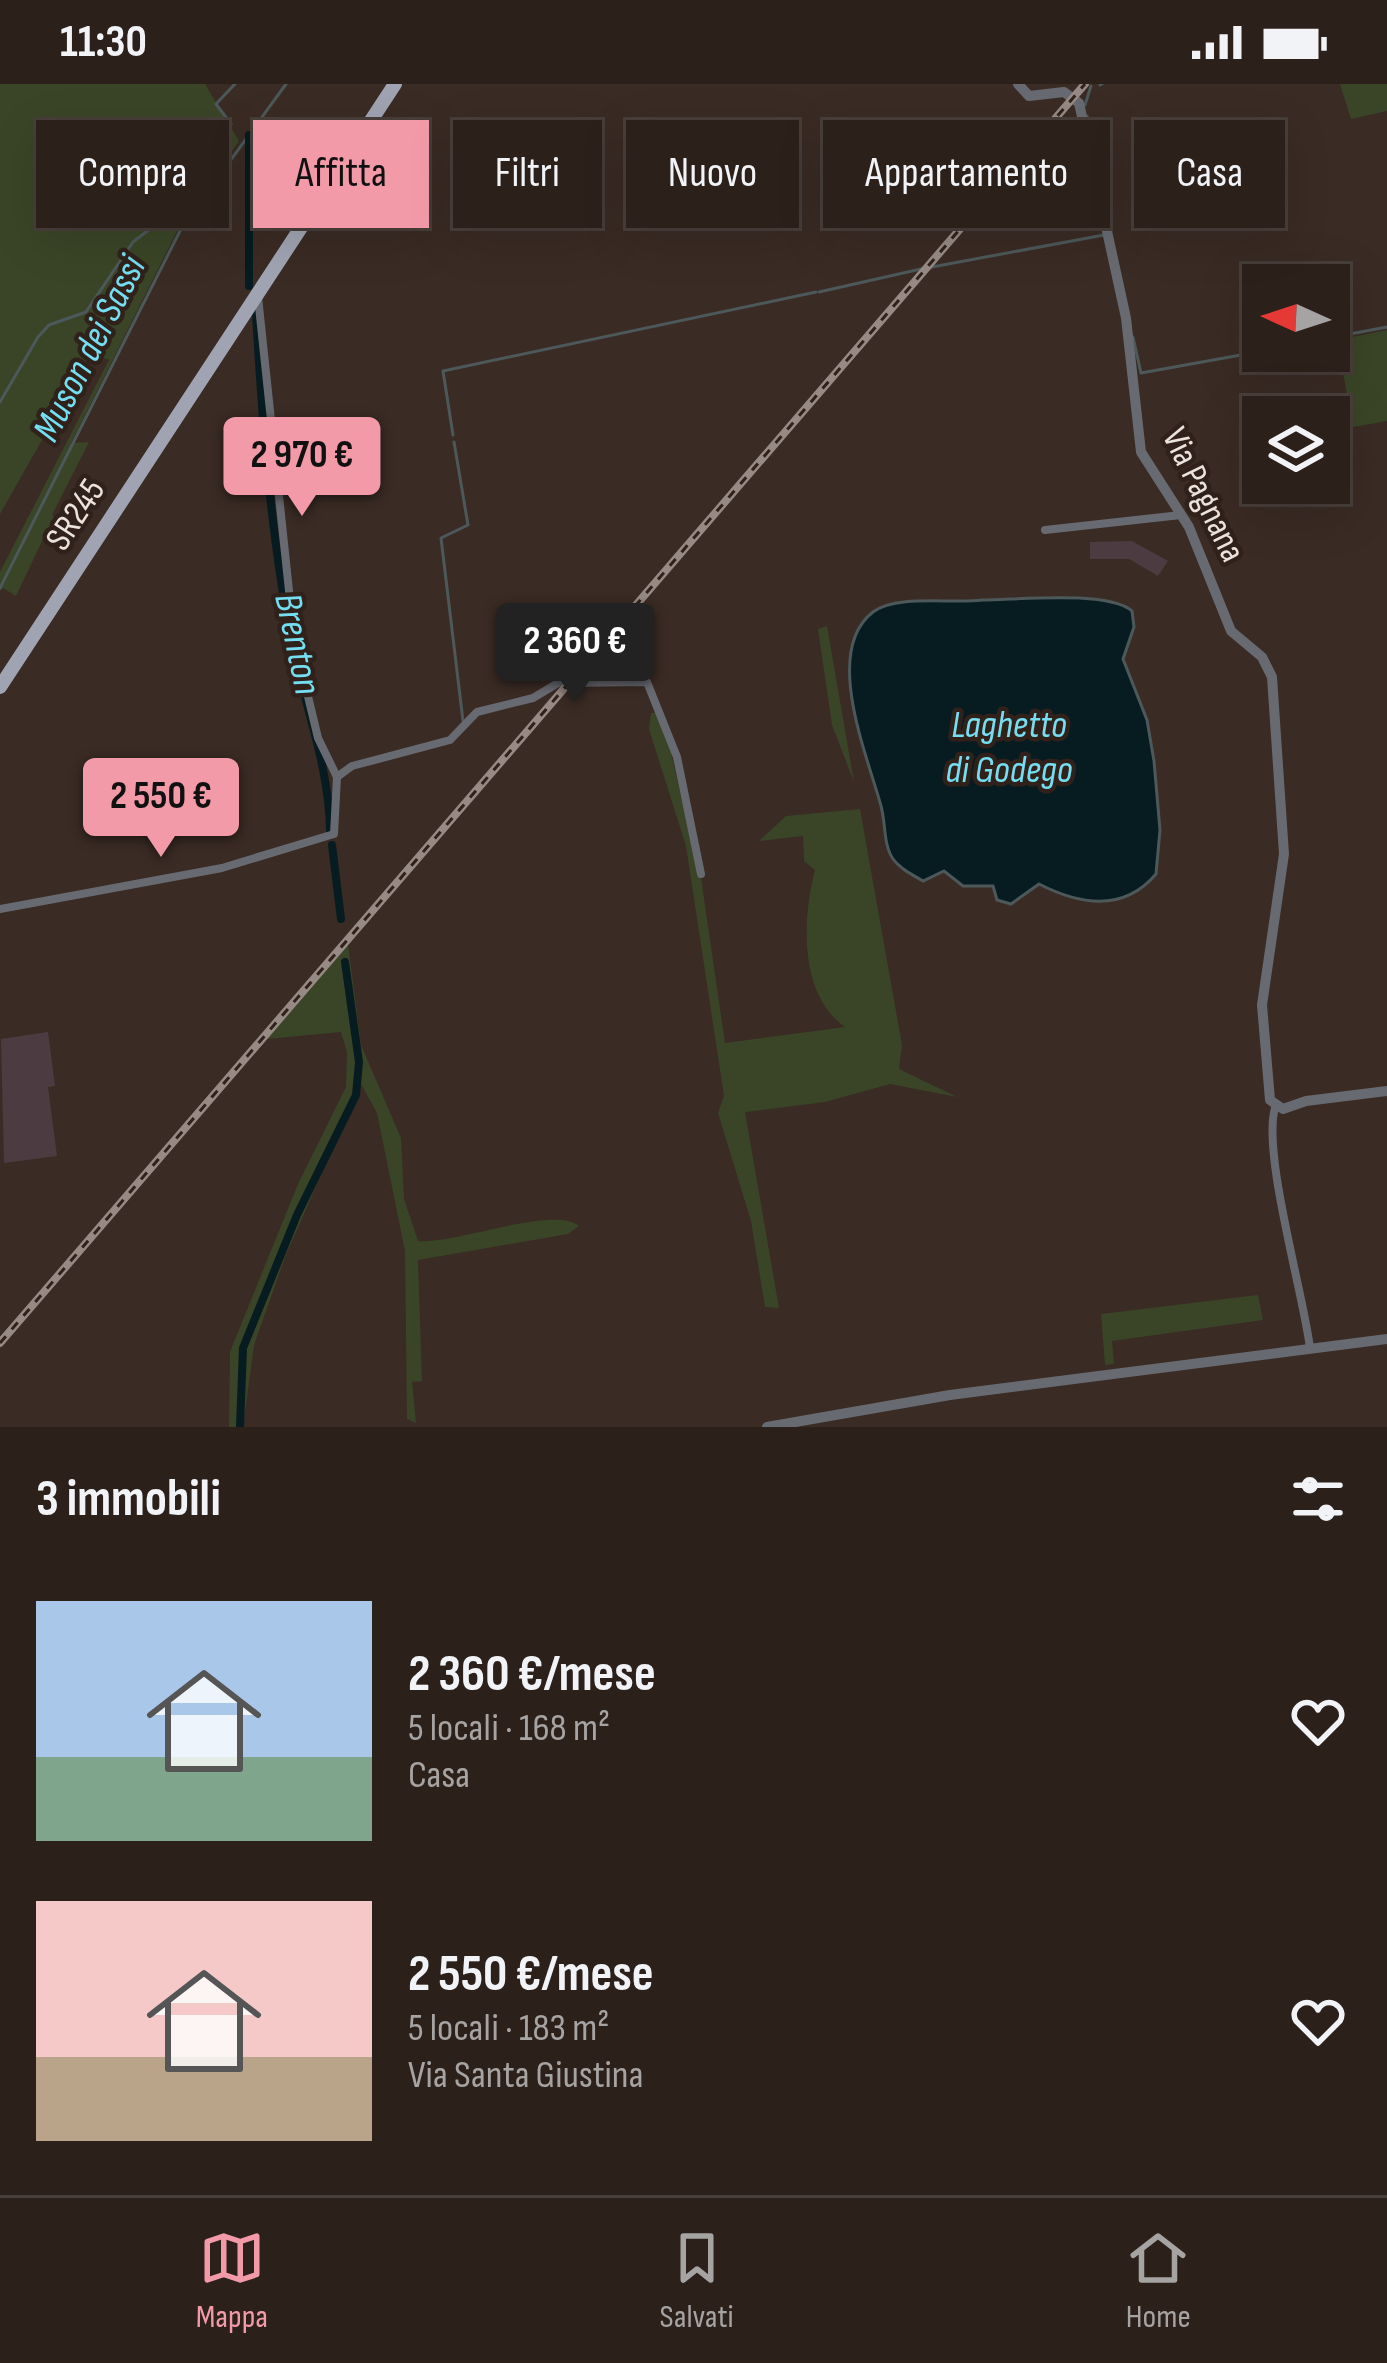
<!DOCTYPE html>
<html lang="it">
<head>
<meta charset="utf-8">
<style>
  :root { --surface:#2c201b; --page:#342824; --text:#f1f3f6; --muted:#a6a3a3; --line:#483e3a; --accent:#f39aa8 }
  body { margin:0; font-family:"Sofia Sans Condensed",sans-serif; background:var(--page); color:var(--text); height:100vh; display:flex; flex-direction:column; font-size:45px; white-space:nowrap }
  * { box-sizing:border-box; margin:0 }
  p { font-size:39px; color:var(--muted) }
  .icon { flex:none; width:66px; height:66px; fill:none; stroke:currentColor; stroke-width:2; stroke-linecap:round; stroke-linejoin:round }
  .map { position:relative; height:1343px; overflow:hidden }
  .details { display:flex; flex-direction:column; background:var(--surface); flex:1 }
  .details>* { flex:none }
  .guide { position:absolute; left:36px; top:36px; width:1317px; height:108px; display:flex; gap:24px }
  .needle { width:78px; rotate:273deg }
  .controls { position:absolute; left:1242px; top:180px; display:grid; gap:24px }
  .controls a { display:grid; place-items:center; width:108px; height:108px; border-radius:0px; background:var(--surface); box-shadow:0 12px 48px #0002,0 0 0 3px var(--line); font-size:60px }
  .price { position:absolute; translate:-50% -102px; padding:0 27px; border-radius:12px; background:var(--accent); color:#111; font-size:39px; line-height:78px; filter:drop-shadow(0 3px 6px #0008) }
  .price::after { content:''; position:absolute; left:50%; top:72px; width:36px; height:27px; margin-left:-18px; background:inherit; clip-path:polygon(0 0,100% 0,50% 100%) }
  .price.current { background:#222; color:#fff }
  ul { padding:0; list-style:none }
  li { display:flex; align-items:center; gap:36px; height:300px; padding:0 36px }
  li span { display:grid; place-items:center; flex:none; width:336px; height:240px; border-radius:0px; color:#555 }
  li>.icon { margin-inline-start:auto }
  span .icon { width:144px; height:144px; fill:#fffc; stroke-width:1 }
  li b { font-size:51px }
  h2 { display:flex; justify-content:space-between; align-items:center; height:144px; padding:0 36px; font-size:51px }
  .chip { padding:0 42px; border-radius:0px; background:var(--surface); box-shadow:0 12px 48px #0002,0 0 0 3px var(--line); font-size:42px; line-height:108px }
  .chip.current { background:var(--accent); color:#111 }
  .status { display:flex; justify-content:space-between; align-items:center; height:84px; padding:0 60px; background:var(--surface); direction:ltr }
  .status svg { height:33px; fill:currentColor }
  .dock { display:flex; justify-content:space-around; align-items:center; height:168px; border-top:3px solid var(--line); background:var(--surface); font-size:33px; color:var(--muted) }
  .dock a { display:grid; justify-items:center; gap:6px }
  .dock .current { color:var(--accent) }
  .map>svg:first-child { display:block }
  .green { fill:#3a4527 }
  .water { fill:#071c20; stroke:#4c5859; stroke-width:3 }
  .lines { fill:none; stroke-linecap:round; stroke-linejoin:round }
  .stream { stroke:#4c5859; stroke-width:3 }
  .canal { stroke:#071c20; stroke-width:8 }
  .building { fill:#4c3c41 }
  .minor { stroke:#686a71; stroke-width:8 }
  .tertiary { stroke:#686a71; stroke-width:10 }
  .primary { stroke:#a0a4b2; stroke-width:14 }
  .rail-casing { stroke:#978a84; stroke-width:8 }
  .rail { stroke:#30221b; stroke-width:3; stroke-dasharray:9; stroke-linecap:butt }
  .labels { text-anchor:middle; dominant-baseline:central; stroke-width:9; stroke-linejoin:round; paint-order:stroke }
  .street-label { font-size:36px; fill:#ede3de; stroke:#30221b }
  .water-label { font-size:39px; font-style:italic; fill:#75def1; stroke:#30221b }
</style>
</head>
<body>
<div class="status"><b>11:30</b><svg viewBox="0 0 49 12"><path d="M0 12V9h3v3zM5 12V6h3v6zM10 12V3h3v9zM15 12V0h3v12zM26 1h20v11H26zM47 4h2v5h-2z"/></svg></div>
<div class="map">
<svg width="1387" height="1343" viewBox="0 0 1387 1343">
  <rect width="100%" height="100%" fill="#3a2b24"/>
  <!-- green -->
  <g class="green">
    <polygon points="0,0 205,0 239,57 177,147 71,359 89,358 52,431 58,435 44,453 16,512 3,504 0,507 0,488 109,276 104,274 102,250 0,430"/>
    <polygon points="1340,0 1387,0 1387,27 1351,35"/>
    <polygon points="1387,246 1387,337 1353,343 1337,256"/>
    <polygon points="827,542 854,698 832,641 818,545"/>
    <path d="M 662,628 L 682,717 L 692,732 L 725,959 L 845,943 C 799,911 802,835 815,786 L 804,777 L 803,752 L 759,757 L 786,732 L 860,725 L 902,961 L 899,985 L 957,1013 L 890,1000 L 825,1018 L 745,1028 L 779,1224 L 765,1223 L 751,1137 L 718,1029 L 724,1012 L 686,762 L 649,645 L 651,629 Z"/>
    <path d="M 348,860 L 361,961 L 401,1054 L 404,1115 L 418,1157 C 456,1160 554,1121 579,1142 L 568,1150 L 418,1176 L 422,1297 L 412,1298 L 416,1339 L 407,1335 L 405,1167 L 377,1029 L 361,1000 L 285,1173 L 254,1261 L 243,1343 L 229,1343 L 230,1268 L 298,1100 L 346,1003 L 347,968 L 341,948 L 266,955 Z"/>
    <polygon points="1258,1211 1263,1236 1112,1257 1114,1280 1105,1281 1101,1230"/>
  </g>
  <!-- water -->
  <path class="water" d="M 982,516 C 1017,516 1107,506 1132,527 L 1134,543 L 1123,575 L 1147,636 L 1154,677 L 1160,746 L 1156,790 C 1124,828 1080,821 1039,800 L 1011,820 L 997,816 L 993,802 L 963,802 L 944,787 L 923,797 C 913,791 900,785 893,775 C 883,760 886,740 881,722 C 868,673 822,567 873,528 C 897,510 952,520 982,516 Z"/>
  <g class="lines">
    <!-- stream -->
    <g class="stream">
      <polyline points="1100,1 1102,0"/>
      <polyline points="1085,21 1091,2"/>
      <polyline points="1087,32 1090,43"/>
      <polyline points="932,183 1104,151"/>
      <polyline points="819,208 921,185"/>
      <polyline points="1133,253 1141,289 1263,267"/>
      <polyline points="1329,254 1387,243"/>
      <polyline points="0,318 38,253 49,241 86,228 133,158 164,134 180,94 227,48 231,40 216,20 235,0"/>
      <polyline points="453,351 443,287 816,208"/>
      <polyline points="454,358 468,441 441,454 463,637"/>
      <polyline points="0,504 182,143 286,0"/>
    </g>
    <!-- canal -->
    <g class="canal">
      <polyline points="249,202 249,51"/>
      <path d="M 256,229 C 262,334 270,445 290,549 C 302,616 329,678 330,746"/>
      <polyline points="332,761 341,835"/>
      <polyline points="240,1343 243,1264 297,1131 356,1011 359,978 345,878"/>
    </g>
  </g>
  <!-- building -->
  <g class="building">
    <polygon points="1132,457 1168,477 1158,492 1129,475 1090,475 1090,458"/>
    <polygon points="48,948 55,1002 48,1003 57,1072 4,1079 1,955"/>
  </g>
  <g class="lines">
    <!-- minor -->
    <g class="minor">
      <polyline points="258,213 294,554 318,654 337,693"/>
      <polyline points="1045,446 1181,431"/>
      <polyline points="337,693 352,682 450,656 477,628 533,614 558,599 647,598 677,673 701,790"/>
      <polyline points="0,825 222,784 334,750 337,693"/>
      <path d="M 1275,1024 C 1262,1069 1303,1208 1310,1264"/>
    </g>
    <!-- tertiary -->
    <g class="tertiary">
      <polyline points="1018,0 1029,12 1064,8 1079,19 1126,234 1141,368 1189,443 1231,547 1262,573 1272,593 1284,770 1262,921 1270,1016 1283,1025 1306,1017 1387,1007"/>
      <polyline points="767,1343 950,1311 1387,1255"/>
    </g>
    <!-- primary -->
    <polyline class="primary" points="0,603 395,0"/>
    <defs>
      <polyline id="rail" points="0,1259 1085,0"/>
    </defs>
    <!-- rail casing -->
    <use href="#rail" class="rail-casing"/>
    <!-- rail -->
    <use href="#rail" class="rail"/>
  </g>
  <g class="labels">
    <!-- street labels -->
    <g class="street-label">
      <text transform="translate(1203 411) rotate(64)">Via Pagnana</text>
      <text transform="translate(76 431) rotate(-57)">SR245</text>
    </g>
    <!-- water labels -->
    <g class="water-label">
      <text transform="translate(90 265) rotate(-63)">Muson dei Sassi</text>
      <text transform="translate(297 560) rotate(78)">Brenton</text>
      <text x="1009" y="641">Laghetto<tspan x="1009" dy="45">di Godego</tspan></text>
    </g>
  </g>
</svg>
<div class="controls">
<a><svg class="needle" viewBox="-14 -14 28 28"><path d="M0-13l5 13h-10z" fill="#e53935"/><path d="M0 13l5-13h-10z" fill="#a6a3a3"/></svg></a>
<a><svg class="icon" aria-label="layers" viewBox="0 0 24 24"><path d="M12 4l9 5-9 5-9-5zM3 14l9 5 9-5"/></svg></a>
</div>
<b class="price" style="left:302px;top:435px">2 970 €</b>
<b class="price current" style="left:575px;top:621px">2 360 €</b>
<b class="price" style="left:161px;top:776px">2 550 €</b>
<div class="guide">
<a class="chip">Compra</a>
<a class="chip current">Affitta</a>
<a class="chip">Filtri</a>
<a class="chip">Nuovo</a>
<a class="chip">Appartamento</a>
<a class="chip">Casa</a>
</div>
</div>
<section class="details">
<h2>3 immobili<svg class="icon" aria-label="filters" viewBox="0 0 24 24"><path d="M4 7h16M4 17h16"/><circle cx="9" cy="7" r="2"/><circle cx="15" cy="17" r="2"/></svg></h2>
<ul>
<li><span style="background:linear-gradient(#a9c7e8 65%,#7fa58c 0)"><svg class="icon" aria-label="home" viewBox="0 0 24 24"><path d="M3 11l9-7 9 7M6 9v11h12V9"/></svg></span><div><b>2 360 €/mese</b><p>5 locali · 168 m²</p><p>Casa</p></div><svg class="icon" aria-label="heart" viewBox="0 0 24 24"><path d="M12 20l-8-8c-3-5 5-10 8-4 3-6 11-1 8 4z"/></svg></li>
<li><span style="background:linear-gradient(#f6c9c9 65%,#b9a48a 0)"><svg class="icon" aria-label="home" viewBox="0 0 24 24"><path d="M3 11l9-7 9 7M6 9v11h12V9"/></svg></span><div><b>2 550 €/mese</b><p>5 locali · 183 m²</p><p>Via Santa Giustina</p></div><svg class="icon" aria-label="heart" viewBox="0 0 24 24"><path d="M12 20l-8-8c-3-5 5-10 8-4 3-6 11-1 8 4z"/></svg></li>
</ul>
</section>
<nav class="dock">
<a class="current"><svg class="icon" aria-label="map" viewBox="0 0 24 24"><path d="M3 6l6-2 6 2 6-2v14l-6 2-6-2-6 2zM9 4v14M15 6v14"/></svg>Mappa</a>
<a><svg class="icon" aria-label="saved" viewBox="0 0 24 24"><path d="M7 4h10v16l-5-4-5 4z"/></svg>Salvati</a>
<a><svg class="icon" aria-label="home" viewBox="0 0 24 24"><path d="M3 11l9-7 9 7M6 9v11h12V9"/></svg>Home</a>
</nav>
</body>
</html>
